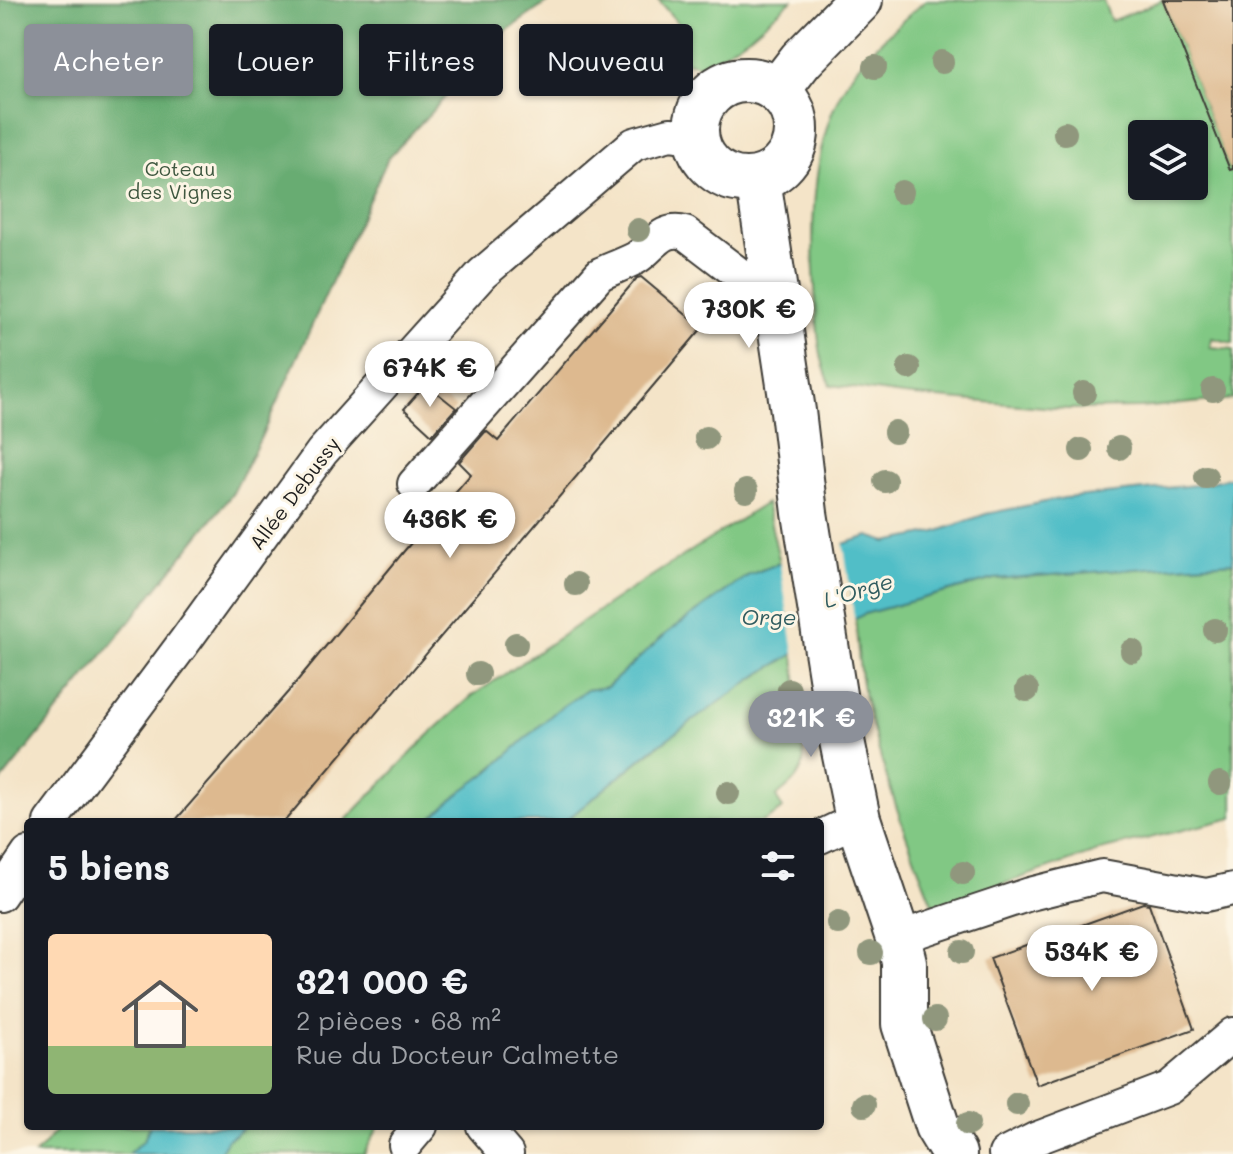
<!DOCTYPE html>
<html lang="fr">
<head>
<meta charset="utf-8">
<style>
  :root { --surface:#171b24; --page:#242831; --text:#f1f3f6; --muted:#9ea1a6; --accent:#8c9099 }
  body { margin:0; font-family:Mali,sans-serif; background:var(--page); color:var(--text); height:100vh; display:flex; flex-direction:column; font-size:30px; white-space:nowrap }
  * { box-sizing:border-box; margin:0 }
  p { font-size:26px; color:var(--muted) }
  .icon { flex:none; width:44px; height:44px; fill:none; stroke:currentColor; stroke-width:2; stroke-linecap:round; stroke-linejoin:round }
  .map { position:relative; flex:1; overflow:hidden }
  .sheet { position:absolute; left:24px; top:818px; width:800px; height:312px; display:flex; flex-direction:column; background:var(--surface); border-radius:8px; box-shadow:0 2px 6px #0004 }
  .sheet>* { flex:none }
  .guide { position:absolute; left:24px; top:24px; width:800px; height:72px; display:flex; gap:16px }
  .tools { position:absolute; left:1128px; top:120px; display:grid; gap:16px }
  .tools a { display:grid; place-items:center; width:80px; height:80px; border-radius:8px; background:var(--surface); box-shadow:0 2px 6px #0004; font-size:40px }
  .price { position:absolute; translate:-50% -68px; padding:0 18px; border-radius:28px; background:#fff; color:#222; font-size:26px; line-height:52px; filter:drop-shadow(0 2px 4px #0008) }
  .price::after { content:''; position:absolute; left:50%; top:48px; width:24px; height:18px; margin-left:-12px; background:inherit; clip-path:polygon(0 0,100% 0,50% 100%) }
  .price.current { background:var(--accent); color:#fff }
  ul { padding:0; list-style:none }
  li { display:flex; align-items:center; gap:24px; height:200px; padding:0 24px }
  li span { display:grid; place-items:center; flex:none; width:224px; height:160px; border-radius:8px; color:#555 }
  li>.icon { margin-inline-start:auto }
  span .icon { width:96px; height:96px; fill:#fffc; stroke-width:1 }
  li b { font-size:34px }
  h2 { display:flex; justify-content:space-between; align-items:center; height:96px; padding:0 24px; font-size:34px }
  .chip { padding:0 28px; border-radius:8px; background:var(--surface); box-shadow:0 2px 6px #0004; font-size:28px; line-height:72px }
  .chip.current { background:var(--accent); color:#fff }
  .map>svg:first-child { display:block }
  .green { fill:#81c884; stroke:#4e7250; stroke-width:2; fill-rule:evenodd }
  .forest { fill:#68ac72; stroke:#426447; stroke-width:2 }
  .water { fill:#51bec7; stroke:#366d72; stroke-width:2 }
  .pier { fill:#f4e4c8 }
  .building { fill:#ddb98f }
  .lines { fill:none; stroke-linecap:round; stroke-linejoin:round }
  .lane-casing { stroke:#3c3a36; stroke-width:36 }
  .street-casing { stroke:#3c3a36; stroke-width:48 }
  .lane { stroke:#fff; stroke-width:32 }
  .street { stroke:#fff; stroke-width:44 }
  .tree { fill:#90977d }
  .labels { text-anchor:middle; dominant-baseline:central; stroke-width:6; stroke-linejoin:round; paint-order:stroke }
  .park-label { font-size:20px; fill:#3f5840; stroke:#fcf5e5 }
  .street-label { font-size:20px; fill:#1c1c1c; stroke:#fcf5e5 }
  .water-label { font-size:22px; font-style:italic; fill:#315d60; stroke:#fcf5e5 }
</style>
</head>
<body>
<div class="map">
<svg width="1233" height="1154" viewBox="0 0 1233 1154">
  <rect width="100%" height="100%" fill="#fcf5e5"/>
  <filter id="ink" filterUnits="userSpaceOnUse"><feTurbulence type="fractalNoise" baseFrequency=".0125" numOctaves="2"/><feDisplacementMap in="SourceGraphic" scale="16" xChannelSelector="R" yChannelSelector="G"/><feConvolveMatrix kernelMatrix="1 2 1 2 8 2 1 2 1" color-interpolation-filters="sRGB"/></filter>
  <filter id="wash" filterUnits="userSpaceOnUse"><feTurbulence type="fractalNoise" baseFrequency=".006" numOctaves="4" result="noise"/><feDisplacementMap in="SourceGraphic" scale="32" xChannelSelector="R" yChannelSelector="G"/><feGaussianBlur stdDeviation="1.8" result="paint"/><feColorMatrix in="noise" values="0 0 0 0 0 0 0 0 0 0 0 0 0 0 0 0 0 1.4 0 .05"/><feComposite in="paint" operator="in"/></filter>
  <g filter="url(#wash)">
    <rect width="100%" height="100%" fill="#f4e4c8"/>
    <!-- green -->
    <g class="green">
      <polygon points="658,0 792,0 751,35 704,66 680,61 684,30"/>
      <path d="M 926,0 L 1103,0 L 1111,21 L 1163,0 L 1233,177 L 1233,343 L 1212,338 L 1210,347 L 1233,349 L 1233,399 L 1140,408 L 1067,409 L 903,395 L 831,385 C 817,359 817,318 815,289 C 810,221 812,124 856,69 C 876,44 902,21 926,0 ZM 1142,134 L 1194,134 L 1194,186 L 1142,186 Z"/>
      <polygon points="766,503 780,563 749,575 667,633 607,687 587,690 427,822 344,822 429,735 472,696 622,595"/>
      <path d="M 1233,562 L 1233,818 L 1104,849 L 934,908 C 906,840 882,769 865,698 C 858,672 858,644 855,618 L 864,614 L 994,579 Z"/>
      <path d="M 794,654 L 804,759 C 802,777 789,786 776,797 L 783,809 L 763,822 L 564,822 C 637,761 711,701 794,654 Z"/>
      <polygon points="61,1126 150,1126 144,1140 128,1154 35,1154"/>
      <polygon points="246,1126 379,1126 364,1154 219,1154 227,1140"/>
    </g>
    <!-- forest -->
    <polygon class="forest" points="0,0 551,0 509,29 388,158 262,435 233,493 0,783"/>
    <!-- water -->
    <g class="water">
      <polygon points="1233,477 1233,562 994,579 864,614 761,673 654,748 564,822 427,822 463,790 490,771 557,710 587,690 607,687 667,633 749,575 780,563 869,536 887,542 936,532 986,514 1064,498 1196,485"/>
      <polygon points="150,1126 246,1126 227,1140 219,1154 128,1154 144,1140"/>
    </g>
    <!-- pier -->
    <polygon class="pier" points="843,540 855,623 795,658 779,559"/>
    <g id="blocks">
      <!-- building -->
      <g class="building">
        <polygon points="1163,0 1233,0 1233,169 1230,170"/>
        <polygon points="641,277 702,328 284,822 174,822 288,692 405,550 471,474 459,462 486,431 498,441 637,278"/>
        <polygon points="426,384 456,408 432,435 404,409"/>
        <polygon points="1143,903 1149,904 1194,1029 1037,1085 990,958"/>
      </g>
    </g>
  </g>
  <g filter="url(#ink)">
    <use href="#blocks" fill-opacity="0" stroke="#3c3a36" stroke-width="2"/>
    <g class="lines">
      <defs>
        <g id="lane">
          <path d="M 414,484 L 600,274 C 611,269 624,264 636,258 C 653,248 661,226 685,233 L 777,303"/>
          <polyline points="50,822 185,641 322,452 482,274 634,144 670,134 696,137"/>
          <polyline points="820,837 858,819"/>
          <polyline points="0,895 28,854"/>
          <polyline points="898,938 1030,894 1102,876 1206,895 1233,889"/>
          <polyline points="483,1126 507,1154"/>
          <polyline points="405,1145 421,1126"/>
          <polyline points="1005,1154 1035,1139 1169,1088 1233,1034"/>
        </g>
        <g id="street">
          <circle cx="746" cy="130" r="50"/>
          <polyline points="777,91 801,60 860,0"/>
          <polyline points="758,179 793,411 805,513 839,726 858,819 898,938 904,962 904,1024 937,1126 954,1154"/>
        </g>
      </defs>
      <!-- lane casing -->
      <use href="#lane" class="lane-casing"/>
      <!-- street casing -->
      <use href="#street" class="street-casing"/>
      <!-- lane -->
      <use href="#lane" class="lane"/>
      <!-- street -->
      <use href="#street" class="street"/>
    </g>
    <!-- trees -->
    <g class="tree">
      <circle cx="942" cy="62" r="12"/>
      <circle cx="875" cy="67" r="12"/>
      <circle cx="1065" cy="133" r="12"/>
      <circle cx="902" cy="192" r="12"/>
      <circle cx="638" cy="230" r="12"/>
      <circle cx="722" cy="298" r="12"/>
      <circle cx="909" cy="368" r="12"/>
      <circle cx="1213" cy="390" r="12"/>
      <circle cx="1084" cy="393" r="12"/>
      <circle cx="895" cy="432" r="12"/>
      <circle cx="706" cy="438" r="12"/>
      <circle cx="1119" cy="448" r="12"/>
      <circle cx="1081" cy="450" r="12"/>
      <circle cx="1206" cy="477" r="12"/>
      <circle cx="885" cy="481" r="12"/>
      <circle cx="746" cy="491" r="12"/>
      <circle cx="576" cy="584" r="12"/>
      <circle cx="1215" cy="630" r="12"/>
      <circle cx="516" cy="644" r="12"/>
      <circle cx="1132" cy="651" r="12"/>
      <circle cx="478" cy="674" r="12"/>
      <circle cx="789" cy="690" r="12"/>
      <circle cx="1027" cy="690" r="12"/>
      <circle cx="1220" cy="783" r="12"/>
      <circle cx="728" cy="793" r="12"/>
      <circle cx="963" cy="873" r="12"/>
      <circle cx="838" cy="923" r="12"/>
      <circle cx="962" cy="952" r="12"/>
      <circle cx="871" cy="953" r="12"/>
      <circle cx="935" cy="1019" r="12"/>
      <circle cx="1017" cy="1104" r="12"/>
      <circle cx="864" cy="1105" r="12"/>
      <circle cx="968" cy="1124" r="12"/>
    </g>
  </g>
  <g class="labels">
    <!-- park labels -->
    <g class="park-label">
      <text x="180" y="168">Coteau<tspan x="180" dy="23">des Vignes</tspan></text>
    </g>
    <!-- street labels -->
    <g class="street-label">
      <text transform="translate(294 493) rotate(-53)">Allée Debussy</text>
    </g>
    <!-- water labels -->
    <g class="water-label">
      <text transform="translate(858 590) rotate(-17)">L'Orge</text>
      <text x="769" y="616">Orge</text>
    </g>
  </g>
</svg>
<div class="tools">
<a><svg class="icon" aria-label="layers" viewBox="0 0 24 24"><path d="M12 4l9 5-9 5-9-5zM3 14l9 5 9-5"/></svg></a>
</div>
<b class="price" style="left:749px;top:350px">730K €</b>
<b class="price" style="left:430px;top:409px">674K €</b>
<b class="price" style="left:450px;top:560px">436K €</b>
<b class="price current" style="left:811px;top:759px">321K €</b>
<b class="price" style="left:1092px;top:993px">534K €</b>
<div class="guide">
<a class="chip current">Acheter</a>
<a class="chip">Louer</a>
<a class="chip">Filtres</a>
<a class="chip">Nouveau</a>
</div>
<section class="sheet">
<h2>5 biens<svg class="icon" aria-label="filters" viewBox="0 0 24 24"><path d="M4 7h16M4 17h16"/><circle cx="9" cy="7" r="2"/><circle cx="15" cy="17" r="2"/></svg></h2>
<ul>
<li><span style="background:linear-gradient(#ffd9b3 70%,#8fb573 0)"><svg class="icon" aria-label="home" viewBox="0 0 24 24"><path d="M3 11l9-7 9 7M6 9v11h12V9"/></svg></span><div><b>321 000 €</b><p>2 pièces · 68 m²</p><p>Rue du Docteur Calmette</p></div></li>
</ul>
</section>
</div>
</body>
</html>
